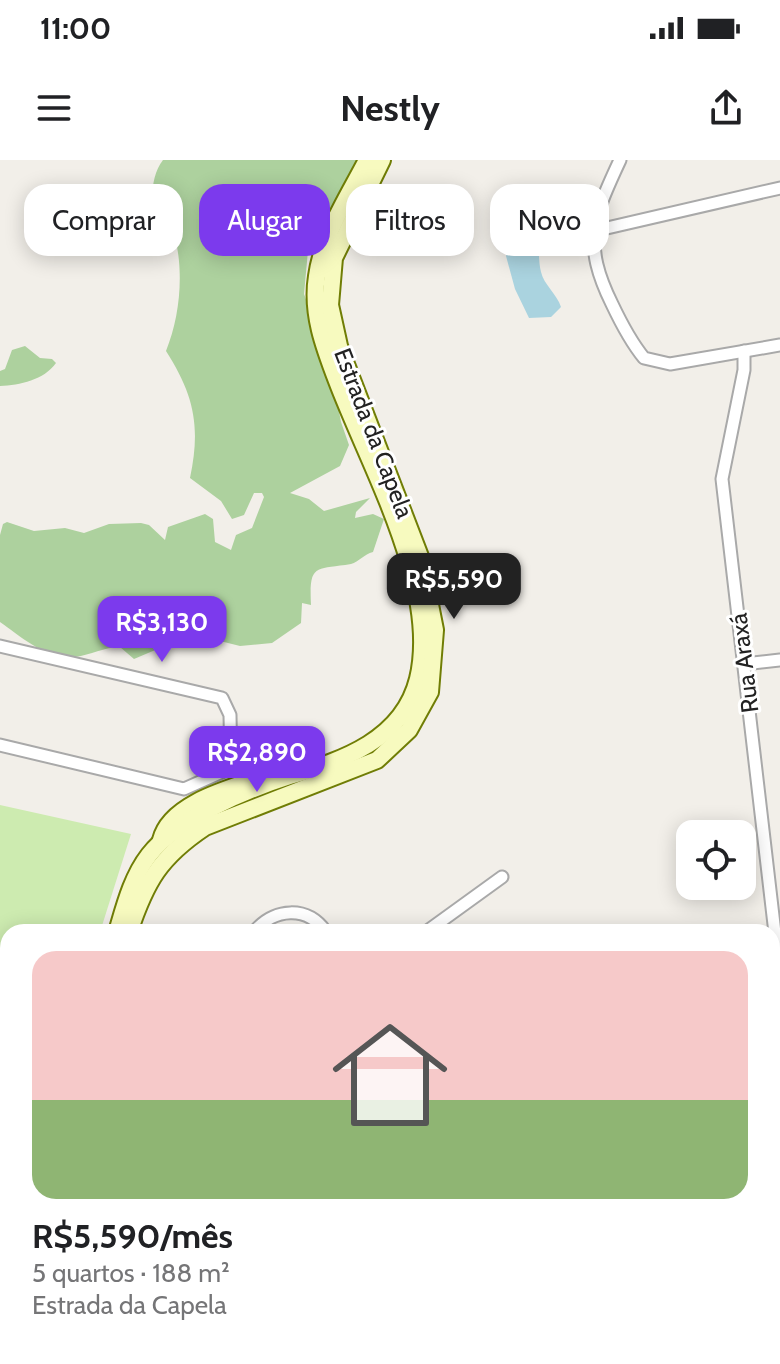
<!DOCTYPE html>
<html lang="pt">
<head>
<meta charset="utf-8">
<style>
  :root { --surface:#fff; --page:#f2f2f2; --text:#202124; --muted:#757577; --accent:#7c3aed }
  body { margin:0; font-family:Cabin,sans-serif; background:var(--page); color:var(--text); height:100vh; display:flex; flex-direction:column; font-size:30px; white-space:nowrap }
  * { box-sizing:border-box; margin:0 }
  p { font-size:26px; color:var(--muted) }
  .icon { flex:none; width:44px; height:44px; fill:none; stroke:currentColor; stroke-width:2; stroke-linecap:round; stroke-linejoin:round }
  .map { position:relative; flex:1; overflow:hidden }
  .details { position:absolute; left:0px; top:764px; width:780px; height:440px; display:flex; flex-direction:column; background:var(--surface); border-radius:24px 24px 0 0; box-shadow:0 4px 20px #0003 }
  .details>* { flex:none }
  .guide { position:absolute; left:24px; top:24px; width:732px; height:72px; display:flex; gap:16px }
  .buttons { position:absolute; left:676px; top:660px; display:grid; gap:16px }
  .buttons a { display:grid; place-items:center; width:80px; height:80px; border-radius:16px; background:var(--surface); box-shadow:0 4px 20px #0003; font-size:40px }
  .price { position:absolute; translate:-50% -68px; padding:0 18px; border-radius:16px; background:var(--accent); color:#fff; font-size:26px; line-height:52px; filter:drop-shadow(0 2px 4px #0008) }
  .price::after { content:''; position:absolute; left:50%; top:48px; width:24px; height:18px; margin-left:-12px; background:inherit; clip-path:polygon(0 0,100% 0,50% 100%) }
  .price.active { background:#222; color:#fff }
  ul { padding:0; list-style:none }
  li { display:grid; align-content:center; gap:16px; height:424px; padding:0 32px }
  li span { display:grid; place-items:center; height:248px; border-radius:24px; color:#555 }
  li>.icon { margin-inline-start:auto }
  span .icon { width:144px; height:144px; fill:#fffc; stroke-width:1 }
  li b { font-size:34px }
  .pill { padding:0 28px; border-radius:24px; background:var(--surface); box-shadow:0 4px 20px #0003; font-size:28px; line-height:72px }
  .pill.active { background:var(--accent); color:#fff }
  .status { display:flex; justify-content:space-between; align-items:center; height:56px; padding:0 40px; background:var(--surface); direction:ltr }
  .status svg { height:22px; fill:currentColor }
  header { display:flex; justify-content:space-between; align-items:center; height:104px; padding:0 32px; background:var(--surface); font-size:36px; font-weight:800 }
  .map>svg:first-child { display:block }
  .grass { fill:#cdebb0 }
  .forest { fill:#add19e }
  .water { fill:#aad3df }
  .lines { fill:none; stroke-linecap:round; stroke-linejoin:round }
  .minor-casing { stroke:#a9a9a9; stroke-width:15 }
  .secondary-casing { stroke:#707d05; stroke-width:20 }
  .minor { stroke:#fff; stroke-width:11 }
  .secondary { stroke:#f7fabf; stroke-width:16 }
  .labels { text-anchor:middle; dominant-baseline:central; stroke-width:6; stroke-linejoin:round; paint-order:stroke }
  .street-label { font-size:24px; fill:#222; stroke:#fff }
</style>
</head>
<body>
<div class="status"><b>11:00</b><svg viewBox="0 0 49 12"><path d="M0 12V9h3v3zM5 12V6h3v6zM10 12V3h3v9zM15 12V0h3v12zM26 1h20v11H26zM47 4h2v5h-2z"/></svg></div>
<header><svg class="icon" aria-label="menu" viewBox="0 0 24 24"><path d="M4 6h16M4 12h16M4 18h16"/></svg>Nestly<svg class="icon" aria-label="share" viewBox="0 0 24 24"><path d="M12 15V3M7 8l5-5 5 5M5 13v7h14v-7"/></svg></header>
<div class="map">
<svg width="780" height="1204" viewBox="0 0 780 1204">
  <rect width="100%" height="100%" fill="#f2efe9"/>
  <!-- grass -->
  <polygon class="grass" points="0,645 131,674 100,772 8,772 8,816 0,814"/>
  <!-- forest -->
  <g class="forest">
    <path d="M 163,0 L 358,0 L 308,91 L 304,134 L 330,204 L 341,262 L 349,285 L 340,306 L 290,333 L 309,339 L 324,351 L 370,338 L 356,352 L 355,358 L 373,354 L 384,359 L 373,392 C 364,394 359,402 351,404 C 315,410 309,403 311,445 L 302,443 L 301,463 L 272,483 L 240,486 L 224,482 L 167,485 L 134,499 L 120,487 C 104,487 91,495 75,497 C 48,501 20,476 0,462 L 0,375 L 3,364 L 7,362 L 34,371 L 65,368 L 84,373 L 109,364 L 141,363 L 149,365 L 165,380 L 168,367 L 205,354 L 213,359 L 215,382 L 231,390 L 236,375 L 252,368 L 264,337 L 262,333 L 254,333 L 244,355 L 232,359 L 221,341 L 190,318 C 201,266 194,235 166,191 C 182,152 185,100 170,61 L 155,62 C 151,42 150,17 163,0 Z"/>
    <path d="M 25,186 L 40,198 L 52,199 L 56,203 C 44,220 20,225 0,226 L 0,211 L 5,209 L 12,190 Z"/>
  </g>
  <!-- water -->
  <path class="water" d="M 521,63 L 536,64 C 541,80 537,96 541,112 C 544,125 557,134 561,147 L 551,157 L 529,158 L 515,129 L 506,96 L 514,83 L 514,68 Z"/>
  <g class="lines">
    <defs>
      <g id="minor">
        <path d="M 620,0 C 593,58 582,83 612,144 C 621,163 630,181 644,198 L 670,204 L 780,185"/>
        <polyline points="594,71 780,28"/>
        <polyline points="744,191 744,210 722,319 780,816"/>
        <polyline points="0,486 222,538 230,555 231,608"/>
        <polyline points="744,504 780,500"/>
        <polyline points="0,585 184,629 231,608"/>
        <path d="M 254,772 C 274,748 307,745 326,772"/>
        <polyline points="426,772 502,717"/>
        <polyline points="0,969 8,972"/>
        <polyline points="305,1196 316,1204"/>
        <polyline points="490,1196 501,1204"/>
        <polyline points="146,1204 147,1196"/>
        <polyline points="250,1204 251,1196"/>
        <polyline points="512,1204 516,1196"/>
        <polyline points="615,1204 618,1196"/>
        <polyline points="719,1204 722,1196"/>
      </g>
      <g id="secondary">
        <path d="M 161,680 C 170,643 231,628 263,617"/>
        <path d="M 117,772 C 125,745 132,717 149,695 C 178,658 246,630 290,616 C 343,600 403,580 418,519 C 440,428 369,306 337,221 C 324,187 311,153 317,116 C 323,74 348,37 367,0"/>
        <path d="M 129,772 C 146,721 160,697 205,667 L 377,600 L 409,570 L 430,532 L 435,470 L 421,399 L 339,186 L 330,145 L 334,98 L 382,0"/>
        <polyline points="0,1013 8,998"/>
        <polyline points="0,1056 8,1039"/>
      </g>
    </defs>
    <!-- minor casing -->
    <use href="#minor" class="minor-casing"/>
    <!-- secondary casing -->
    <use href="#secondary" class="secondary-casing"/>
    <!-- minor -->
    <use href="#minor" class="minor"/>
    <!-- secondary -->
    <use href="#secondary" class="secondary"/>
  </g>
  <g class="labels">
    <!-- street labels -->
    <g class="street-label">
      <text transform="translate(374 273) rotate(69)">Estrada da Capela</text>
      <text transform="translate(744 503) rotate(-97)">Rua Araxá</text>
    </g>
  </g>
</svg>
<div class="buttons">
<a><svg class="icon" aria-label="locate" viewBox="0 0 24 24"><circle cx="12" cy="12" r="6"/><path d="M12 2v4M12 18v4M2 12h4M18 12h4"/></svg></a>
</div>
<b class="price active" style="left:454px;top:461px">R$5,590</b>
<b class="price" style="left:162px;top:504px">R$3,130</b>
<b class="price" style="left:257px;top:634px">R$2,890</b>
<div class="guide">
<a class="pill">Comprar</a>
<a class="pill active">Alugar</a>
<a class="pill">Filtros</a>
<a class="pill">Novo</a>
</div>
<section class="details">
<ul>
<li><span style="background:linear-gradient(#f6c9c9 60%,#8fb573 0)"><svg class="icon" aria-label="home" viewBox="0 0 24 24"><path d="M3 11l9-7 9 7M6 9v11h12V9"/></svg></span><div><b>R$5,590/mês</b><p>5 quartos · 188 m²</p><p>Estrada da Capela</p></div></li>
</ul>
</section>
</div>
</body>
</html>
